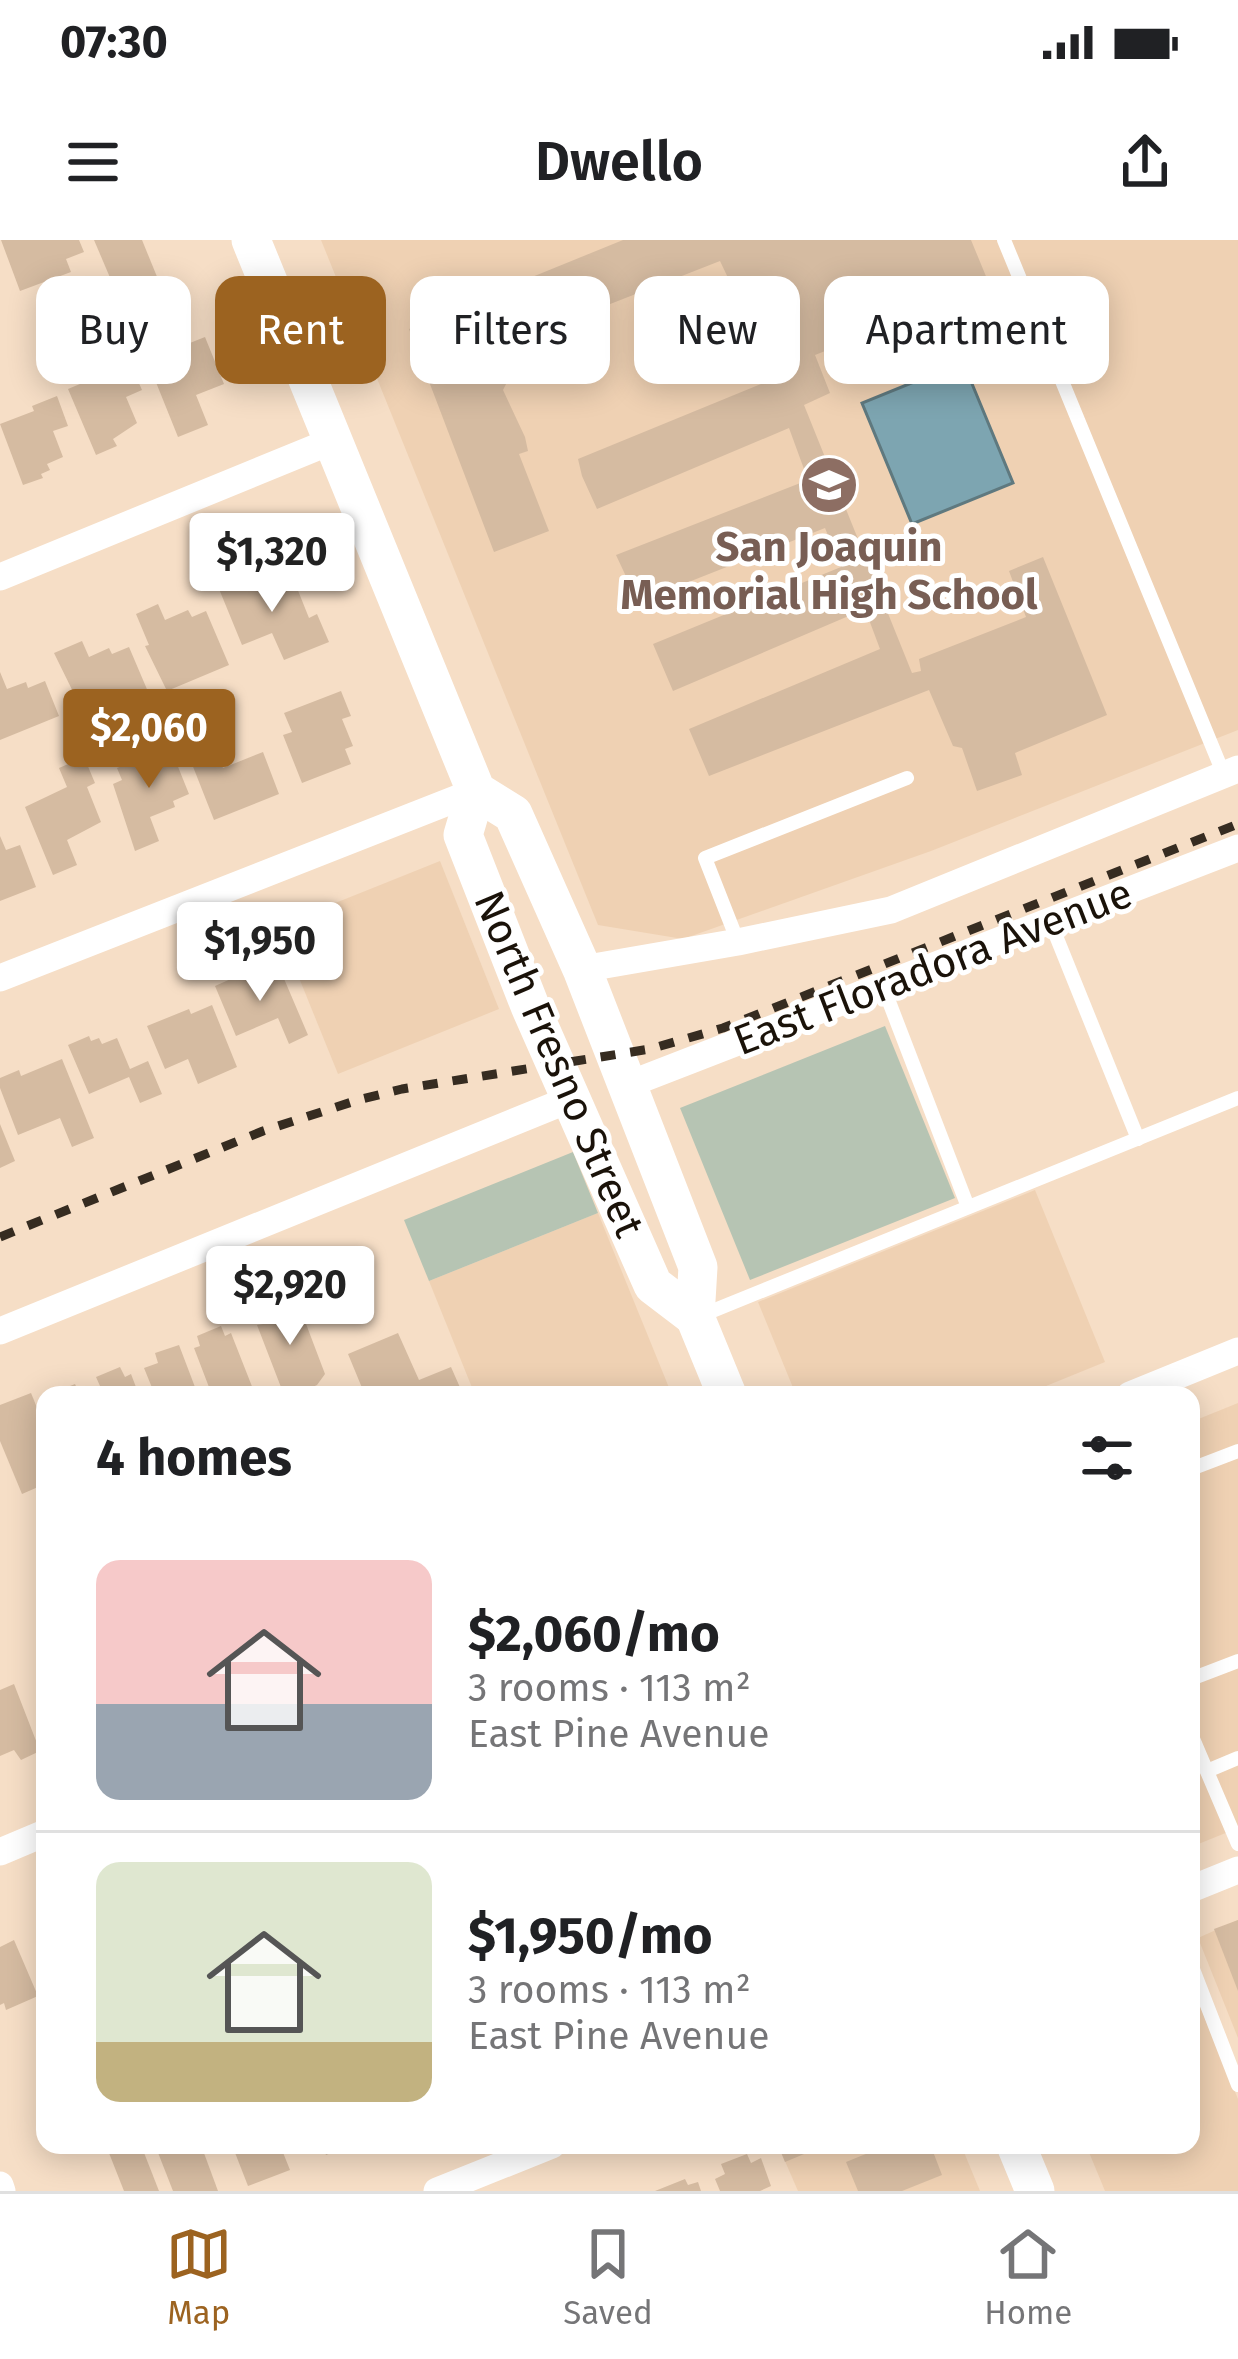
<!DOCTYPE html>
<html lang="en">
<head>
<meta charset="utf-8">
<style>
  :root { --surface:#fff; --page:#f6f6f6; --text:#202124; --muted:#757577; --line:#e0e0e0; --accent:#9c6320 }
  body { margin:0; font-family:"Fira Sans",sans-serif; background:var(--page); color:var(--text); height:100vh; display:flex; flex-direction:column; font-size:45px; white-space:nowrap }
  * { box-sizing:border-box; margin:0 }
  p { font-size:39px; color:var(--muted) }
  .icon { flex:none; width:66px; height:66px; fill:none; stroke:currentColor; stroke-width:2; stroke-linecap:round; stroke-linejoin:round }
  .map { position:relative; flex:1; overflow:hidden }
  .details { position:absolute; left:36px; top:1146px; width:1164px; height:768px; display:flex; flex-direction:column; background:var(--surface); border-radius:24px; box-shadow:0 6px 30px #0003 }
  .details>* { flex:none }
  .hud { position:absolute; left:36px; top:36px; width:1167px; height:108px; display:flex; gap:24px }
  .price { position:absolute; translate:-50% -102px; padding:0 27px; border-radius:12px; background:#fff; color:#222; font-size:39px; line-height:78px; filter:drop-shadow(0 3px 6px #0008) }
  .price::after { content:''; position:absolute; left:50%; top:72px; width:36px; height:27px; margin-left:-18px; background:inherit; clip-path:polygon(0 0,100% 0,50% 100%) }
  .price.current { background:var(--accent); color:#fff }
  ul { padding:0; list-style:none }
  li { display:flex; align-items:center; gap:36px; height:300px; padding:0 60px }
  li+li { border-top:3px solid var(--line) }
  li span { display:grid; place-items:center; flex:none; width:336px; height:240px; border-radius:24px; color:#555 }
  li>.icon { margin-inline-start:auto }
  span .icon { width:144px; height:144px; fill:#fffc; stroke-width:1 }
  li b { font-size:51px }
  h2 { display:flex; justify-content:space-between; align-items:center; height:144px; padding:0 60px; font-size:51px }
  .chip { padding:0 42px; border-radius:24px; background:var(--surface); box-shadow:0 6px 30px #0003; font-size:42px; line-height:108px }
  .chip.current { background:var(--accent); color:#fff }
  .status { display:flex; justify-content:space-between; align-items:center; height:84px; padding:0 60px; background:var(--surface); direction:ltr }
  .status svg { height:33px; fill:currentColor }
  header { display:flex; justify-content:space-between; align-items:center; height:156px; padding:0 60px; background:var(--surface); font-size:54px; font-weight:600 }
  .menu { display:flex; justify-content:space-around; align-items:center; height:168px; border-top:3px solid var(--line); background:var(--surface); font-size:33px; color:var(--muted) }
  .menu a { display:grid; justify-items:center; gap:6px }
  .menu .current { color:var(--accent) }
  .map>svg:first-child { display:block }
  .built { fill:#efd1b3 }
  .green { fill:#b6c4b3 }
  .water { fill:#7da5b1; stroke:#5f797f; stroke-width:3 }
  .building { fill:#d5bba1 }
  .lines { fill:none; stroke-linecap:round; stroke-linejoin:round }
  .service { stroke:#fff; stroke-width:14 }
  .minor { stroke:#fff; stroke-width:27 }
  .secondary { stroke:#fff; stroke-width:39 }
  .rail { stroke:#362c21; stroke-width:9; stroke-dasharray:15 15; stroke-linecap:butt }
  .labels { text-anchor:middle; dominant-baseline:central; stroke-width:10; stroke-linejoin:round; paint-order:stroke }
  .education-label { font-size:42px; font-weight:bold; fill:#785e54; stroke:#fff }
  .street-label { font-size:42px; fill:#1a1209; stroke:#fff }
</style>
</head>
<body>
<div class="status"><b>07:30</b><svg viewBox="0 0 49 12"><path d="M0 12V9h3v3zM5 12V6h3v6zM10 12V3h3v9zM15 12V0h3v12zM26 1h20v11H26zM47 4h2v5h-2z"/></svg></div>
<header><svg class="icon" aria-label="menu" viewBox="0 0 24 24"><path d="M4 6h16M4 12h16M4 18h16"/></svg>Dwello<svg class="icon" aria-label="share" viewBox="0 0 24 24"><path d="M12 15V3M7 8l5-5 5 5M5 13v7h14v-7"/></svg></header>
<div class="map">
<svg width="1238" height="1951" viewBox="0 0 1238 1951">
  <rect width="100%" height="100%" fill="#f6dec6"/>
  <!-- built -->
  <g class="built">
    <polygon points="321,0 1238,0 1238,490 931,611 683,699 598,685"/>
    <polygon points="440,621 499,769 338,834 278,686"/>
    <polygon points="1035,950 1105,1122 1024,1155 796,1155 758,1062"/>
    <polygon points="598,973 672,1155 475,1155 429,1041"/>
    <polygon points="1238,1163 1238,1588 1191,1607 1191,1182"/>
    <polygon points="1238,1680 1238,1798 1198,1698"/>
    <polygon points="1191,1744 1238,1859 1238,1951 1105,1951 1086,1905 1191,1905"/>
    <polygon points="778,1905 961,1905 980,1951 798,1951"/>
  </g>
  <!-- green -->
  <g class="green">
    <polygon points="885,786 955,958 750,1040 680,868"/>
    <polygon points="573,912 598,973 429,1041 404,980"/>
  </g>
  <!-- water -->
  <polygon class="water" points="963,122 1013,243 912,284 862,163"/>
  <!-- building -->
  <g class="building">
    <polygon points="1,0 79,0 84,12 66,19 71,32 20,51"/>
    <polygon points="94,0 142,0 160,44 120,61"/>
    <polygon points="623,0 971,0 990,46 815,115 830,153 804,165 912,433 921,431 919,419 1026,377 1009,331 1043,317 1107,475 1015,513 1022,535 977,551 962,508 953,506 929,450 709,536 689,489 880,409 865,369 673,451 653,404 841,327 825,288 638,362 616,315 808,240 789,188 597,269 582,236 578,219 771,140 762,122 753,119 734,67 740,63 720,21 531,95 503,150 525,197 528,211 519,214 549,291 494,312 409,89 459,68 488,140 494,138 523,81 510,46"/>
    <polygon points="205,97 224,144 196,155 208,185 178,197 147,120"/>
    <polygon points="130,123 142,150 126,157 137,183 113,199 117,206 96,215 68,149"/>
    <polygon points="57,156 68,186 53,191 63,217 47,224 50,230 41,234 43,238 23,245 0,184 34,171 32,166"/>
    <polygon points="247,332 253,348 275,339 277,345 293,338 309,378 317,374 329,402 284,420 272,393 242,405 217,344"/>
    <polygon points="158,364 165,380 188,370 192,377 206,371 229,425 167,451 145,406 149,405 136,374"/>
    <polygon points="82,401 89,417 109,408 112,414 129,407 149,454 104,473 99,460 81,468 54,413"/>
    <polygon points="0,432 7,449 26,442 28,448 45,441 59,476 0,500"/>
    <polygon points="341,451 351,476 342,479 353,506 345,509 351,524 302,543 283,495 292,492 284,473"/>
    <polygon points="166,497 189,554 173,561 175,567 150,577 159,601 135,611 113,544 122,540 117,528 147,516 143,506"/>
    <polygon points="215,508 223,528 263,512 279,554 214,580 190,519"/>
    <polygon points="84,517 95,543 87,547 101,582 67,600 77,625 53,635 25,567 67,547 59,528"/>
    <polygon points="0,596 6,610 20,605 36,647 0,661"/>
    <polygon points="260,726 267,741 282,734 308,795 289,804 278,778 236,796 215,746"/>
    <polygon points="212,765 237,827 198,844 188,819 165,829 147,786 189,769 191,774"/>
    <polygon points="89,796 91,801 99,798 102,804 117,798 130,829 148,821 162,854 140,863 129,837 89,854 68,805"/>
    <polygon points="62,819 94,898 72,907 60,878 18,895 0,848 0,838 19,830 21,836"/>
    <polygon points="0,884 15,921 0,928"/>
    <polygon points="288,1060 296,1071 300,1068 325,1134 317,1145 296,1155 284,1155 257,1085 263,1084 258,1071"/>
    <polygon points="221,1086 225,1096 231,1093 253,1149 237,1155 212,1155 194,1108 200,1106 197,1096"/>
    <polygon points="398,1093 419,1140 451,1127 462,1152 398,1155 395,1149 365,1155 348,1114"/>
    <polygon points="179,1105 198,1155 155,1155 144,1128 158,1123 155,1113"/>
    <polygon points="120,1127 125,1137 131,1134 139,1155 97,1155 94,1149 100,1146 96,1137"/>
    <polygon points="75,1144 80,1155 48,1155"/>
    <polygon points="31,1153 45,1187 45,1244 22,1254 0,1201 0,1165"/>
    <polygon points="14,1444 40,1511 21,1520 14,1510 0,1516 0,1450"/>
    <polygon points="1238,1680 1238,1751 1214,1689"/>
    <polygon points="14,1700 38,1756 6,1770 4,1763 0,1765 0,1707"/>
    <polygon points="114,1905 141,1905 159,1951 124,1951 107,1908"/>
    <polygon points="155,1905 201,1905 218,1951 173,1951"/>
    <polygon points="232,1905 280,1905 290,1930 248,1946"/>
    <polygon points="322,1905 351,1905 326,1915"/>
    <polygon points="778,1905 814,1905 816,1909 785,1922"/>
    <polygon points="888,1905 926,1905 928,1911 932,1909 942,1935 902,1951 858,1951 846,1922"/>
    <polygon points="747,1914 751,1923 761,1918 771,1946 760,1951 720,1951 715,1939 725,1934 721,1924"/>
    <polygon points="685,1939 688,1945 698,1942 701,1951 655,1951"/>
  </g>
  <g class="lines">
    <!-- service -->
    <g class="service">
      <polyline points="1004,0 1224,535"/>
      <polyline points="1050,681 1138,899"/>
      <polyline points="738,702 705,618 907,538"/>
      <polyline points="883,746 968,967"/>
      <polyline points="700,1076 1238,858"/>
      <polyline points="1191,1229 1238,1211"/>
      <polyline points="1191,1439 1238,1421"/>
      <polyline points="1191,1494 1238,1604"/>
      <polyline points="1207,1531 1238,1518"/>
      <polyline points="1191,1724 1238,1845"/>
    </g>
    <!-- minor -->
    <g class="minor">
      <polyline points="0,337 332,201"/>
      <polyline points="582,729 738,702 891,670 1238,529"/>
      <polyline points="0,738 476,551"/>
      <polyline points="627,845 1238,608"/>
      <polyline points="0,1091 573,858"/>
      <polyline points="1130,1155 1238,1111"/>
      <polyline points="0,1612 45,1593"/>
      <polyline points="1191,1649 1238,1630"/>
      <polyline points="0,1945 2,1951"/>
      <polyline points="437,1951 552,1905"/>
    </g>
    <!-- secondary -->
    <g class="secondary">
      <polyline points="251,0 476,551 513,574 582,729 698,1027 695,1077 727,1155"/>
      <polyline points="476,551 463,595 530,766 653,1045 695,1077"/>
      <polyline points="1016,1905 1035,1951"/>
    </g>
    <!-- rail -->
    <polyline class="rail" points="0,997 263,891 358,860 402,849 650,809 723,788 1238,584"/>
  </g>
  <!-- icons -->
  <defs>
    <symbol id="school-disc" viewBox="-11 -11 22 22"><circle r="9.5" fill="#8d6e63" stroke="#fff"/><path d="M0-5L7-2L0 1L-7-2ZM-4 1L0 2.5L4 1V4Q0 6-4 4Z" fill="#fff"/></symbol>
  </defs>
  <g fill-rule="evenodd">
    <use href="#school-disc" x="796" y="212" width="66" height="66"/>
  </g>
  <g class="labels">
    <!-- education labels -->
    <g class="education-label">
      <text x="829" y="307">San Joaquin<tspan x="829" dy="48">Memorial High School</tspan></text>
    </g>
    <!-- street labels -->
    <g class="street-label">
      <text transform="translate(933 727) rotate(-21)">East Floradora Avenue</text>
      <text transform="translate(559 824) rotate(67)">North Fresno Street</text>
    </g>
  </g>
</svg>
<b class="price" style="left:272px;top:375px">$1,320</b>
<b class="price current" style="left:149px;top:551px">$2,060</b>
<b class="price" style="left:260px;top:764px">$1,950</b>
<b class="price" style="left:290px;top:1108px">$2,920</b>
<div class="hud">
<a class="chip">Buy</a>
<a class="chip current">Rent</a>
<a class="chip">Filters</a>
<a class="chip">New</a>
<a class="chip">Apartment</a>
</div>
<section class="details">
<h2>4 homes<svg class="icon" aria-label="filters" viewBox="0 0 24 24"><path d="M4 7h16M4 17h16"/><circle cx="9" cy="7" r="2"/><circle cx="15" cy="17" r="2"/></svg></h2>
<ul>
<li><span style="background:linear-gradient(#f6c9c9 60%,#9aa5b1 0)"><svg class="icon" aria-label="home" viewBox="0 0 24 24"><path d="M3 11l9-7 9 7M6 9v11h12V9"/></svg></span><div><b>$2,060/mo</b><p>3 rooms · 113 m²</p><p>East Pine Avenue</p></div></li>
<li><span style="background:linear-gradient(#dfe7d0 75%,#c2b280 0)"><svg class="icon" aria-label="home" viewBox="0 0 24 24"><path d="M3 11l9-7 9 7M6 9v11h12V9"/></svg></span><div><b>$1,950/mo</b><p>3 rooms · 113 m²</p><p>East Pine Avenue</p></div></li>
</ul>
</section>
</div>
<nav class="menu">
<a class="current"><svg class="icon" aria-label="map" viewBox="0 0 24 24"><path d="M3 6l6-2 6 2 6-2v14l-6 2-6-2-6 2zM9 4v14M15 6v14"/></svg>Map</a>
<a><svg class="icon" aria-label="saved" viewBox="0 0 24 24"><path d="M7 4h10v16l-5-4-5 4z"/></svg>Saved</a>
<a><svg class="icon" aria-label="home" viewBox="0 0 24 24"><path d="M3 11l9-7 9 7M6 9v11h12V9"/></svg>Home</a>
</nav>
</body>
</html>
